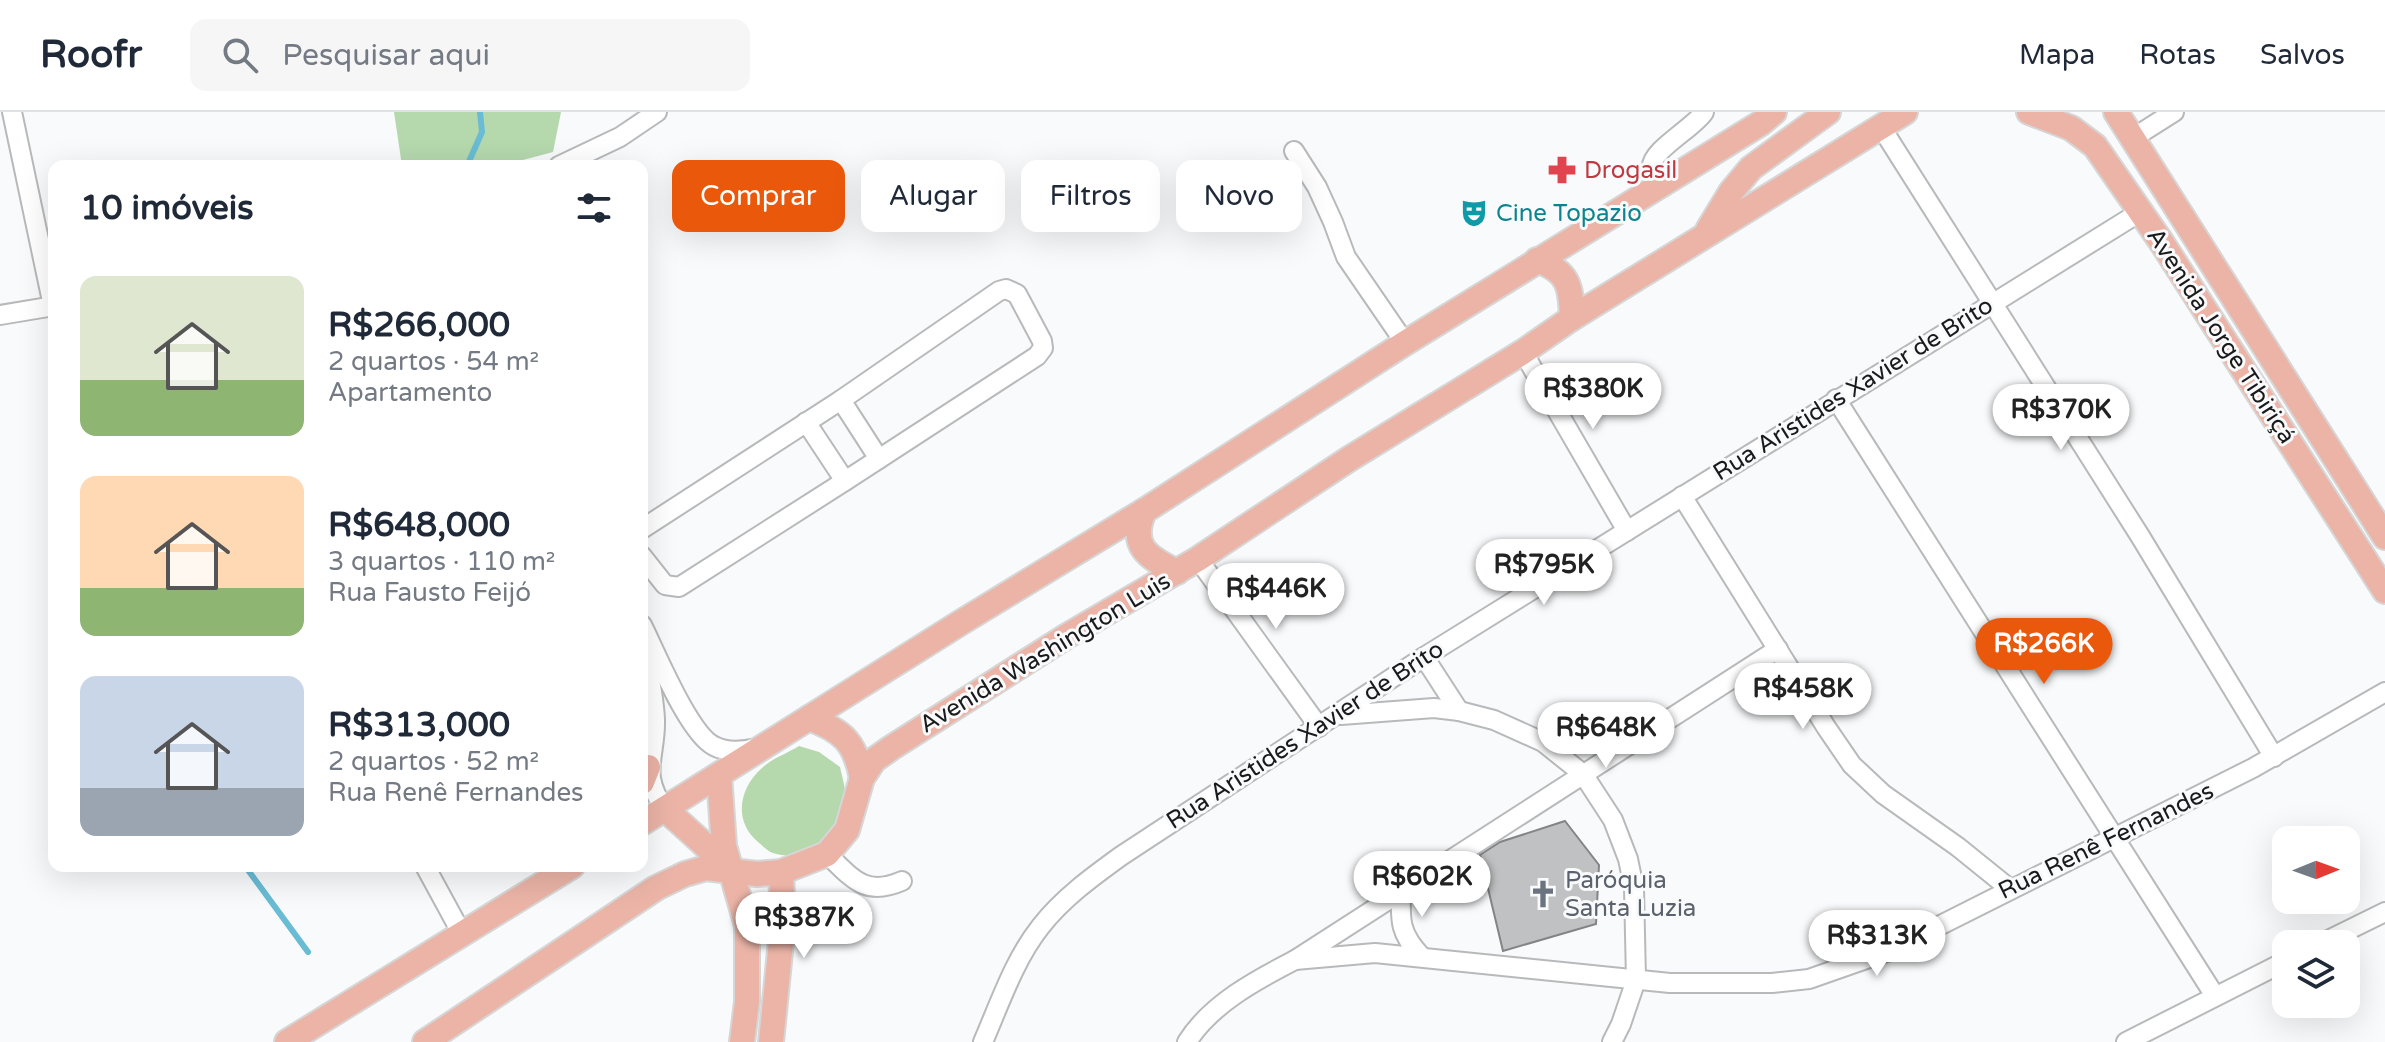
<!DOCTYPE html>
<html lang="pt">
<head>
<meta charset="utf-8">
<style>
  :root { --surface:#fff; --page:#f6f6f7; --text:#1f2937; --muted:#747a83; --line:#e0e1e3; --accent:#ea580c }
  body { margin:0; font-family:"Varela Round",sans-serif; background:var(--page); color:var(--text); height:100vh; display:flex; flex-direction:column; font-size:30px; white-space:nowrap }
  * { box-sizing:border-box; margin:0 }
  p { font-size:26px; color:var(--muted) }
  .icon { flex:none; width:44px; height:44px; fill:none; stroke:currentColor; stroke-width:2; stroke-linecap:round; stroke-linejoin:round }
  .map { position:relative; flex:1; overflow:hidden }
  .sheet { position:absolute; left:48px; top:48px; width:600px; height:712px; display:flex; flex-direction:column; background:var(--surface); border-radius:16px; box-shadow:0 8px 32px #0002 }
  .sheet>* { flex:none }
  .banner { position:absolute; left:672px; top:48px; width:760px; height:72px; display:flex; gap:16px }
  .needle { width:52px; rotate:89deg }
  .fabs { position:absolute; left:2272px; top:714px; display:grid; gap:16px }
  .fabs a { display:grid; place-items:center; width:88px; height:88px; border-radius:16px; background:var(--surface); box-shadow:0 8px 32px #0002; font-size:40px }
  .price { position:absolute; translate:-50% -68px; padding:0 18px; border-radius:28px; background:#fff; color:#222; font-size:26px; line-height:52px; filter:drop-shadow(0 2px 4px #0008) }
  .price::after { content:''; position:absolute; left:50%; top:48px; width:24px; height:18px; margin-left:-12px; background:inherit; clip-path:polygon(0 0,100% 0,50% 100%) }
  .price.current { background:var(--accent); color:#fff }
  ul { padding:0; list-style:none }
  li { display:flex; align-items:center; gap:24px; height:200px; padding:0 32px }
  li span { display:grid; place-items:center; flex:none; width:224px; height:160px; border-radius:16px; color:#555 }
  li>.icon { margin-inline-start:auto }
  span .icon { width:96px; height:96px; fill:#fffc; stroke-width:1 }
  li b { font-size:34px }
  h2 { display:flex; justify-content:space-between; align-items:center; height:96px; padding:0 32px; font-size:34px }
  .chip { padding:0 28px; border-radius:16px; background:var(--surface); box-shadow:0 8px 32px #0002; font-size:28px; line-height:72px }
  .chip.current { background:var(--accent); color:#fff }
  header { display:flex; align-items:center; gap:48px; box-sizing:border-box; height:112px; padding:0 40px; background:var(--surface); border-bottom:2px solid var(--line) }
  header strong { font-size:38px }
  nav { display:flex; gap:44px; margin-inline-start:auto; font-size:28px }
  .search { width:560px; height:72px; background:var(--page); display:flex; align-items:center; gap:20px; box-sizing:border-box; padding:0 28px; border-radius:16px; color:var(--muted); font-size:30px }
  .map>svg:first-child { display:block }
  .green { fill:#b5d8ad }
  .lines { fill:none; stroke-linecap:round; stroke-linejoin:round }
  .stream { stroke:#69bcd4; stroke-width:6 }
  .building { fill:#c0c1c2; stroke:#838485; stroke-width:2 }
  .minor-casing { stroke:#b8b9ba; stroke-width:22 }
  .major-casing { stroke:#d6d6d6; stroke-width:28 }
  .minor { stroke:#fff; stroke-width:18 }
  .major { stroke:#ebb4a7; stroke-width:24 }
  .labels { text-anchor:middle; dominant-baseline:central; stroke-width:6; stroke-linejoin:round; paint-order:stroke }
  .health-label { font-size:24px; fill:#be3a42; stroke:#f9fafb; text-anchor:start }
  .culture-label { font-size:24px; fill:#0d838f; stroke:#f9fafb; text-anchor:start }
  .street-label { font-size:24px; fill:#1a1a1a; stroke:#f9fafb }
  .worship-label { font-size:24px; fill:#5b616d; stroke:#f9fafb; text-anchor:start }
</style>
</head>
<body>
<header>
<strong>Roofr</strong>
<div class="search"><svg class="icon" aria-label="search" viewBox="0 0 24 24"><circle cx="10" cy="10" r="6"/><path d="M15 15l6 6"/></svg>Pesquisar aqui</div>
<nav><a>Mapa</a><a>Rotas</a><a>Salvos</a></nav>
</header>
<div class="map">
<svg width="2385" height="930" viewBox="0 0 2385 930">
  <rect width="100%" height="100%" fill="#f9fafb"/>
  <!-- green -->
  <g class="green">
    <polygon points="394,0 561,0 553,40 500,54 402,54"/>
    <path d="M 799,634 L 819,640 L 840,655 C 842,665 846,676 845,686 C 845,719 807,753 773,741 C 767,739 763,734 758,730 C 733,709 739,676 762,656 C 771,647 788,641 799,634 Z"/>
  </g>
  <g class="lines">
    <!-- stream -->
    <g class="stream">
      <polyline points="467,54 482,20 480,0"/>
      <polyline points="245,754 308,840"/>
    </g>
  </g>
  <!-- building -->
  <polygon class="building" points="1565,709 1599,753 1596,812 1503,839 1480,743 1500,730"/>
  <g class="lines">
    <defs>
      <g id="minor">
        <polyline points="12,0 53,194"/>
        <polyline points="1881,15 2140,424 2274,645"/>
        <polyline points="2133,26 2174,0"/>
        <polyline points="1294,39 1317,75 1333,110 1346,145 1405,231"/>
        <polyline points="559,54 620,25 657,0"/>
        <path d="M 1658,74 C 1656,68 1652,61 1652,55 C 1650,39 1695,15 1704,0"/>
        <polyline points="0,203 54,194"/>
        <polyline points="1523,240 1627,419"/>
        <polyline points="1836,287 2215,884"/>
        <polyline points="806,310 845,369 1037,244 1043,236 1042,229 1017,182 1006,177 999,179 841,288"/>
        <polyline points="1682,384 1826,615 1852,653 1883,682 1958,735 2010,777"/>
        <polyline points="642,417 841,288 879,347"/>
        <polyline points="642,444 665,473 679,475 845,369"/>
        <polyline points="1198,447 1319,615"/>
        <path d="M 642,513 C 656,541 689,622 714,634 C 727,641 744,639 757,636"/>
        <path d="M 643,528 C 647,554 654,581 655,608 C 656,645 639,662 665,697"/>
        <polyline points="1424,545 1459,599"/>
        <polyline points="1341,603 1434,596 1459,599 1494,608 1543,630 1583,662 1613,708 1628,747 1634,776 1636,868 1621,912 1612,930"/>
        <path d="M 827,742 C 853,767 865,785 902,769"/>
        <polyline points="425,754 462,822"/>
        <path d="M 1401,780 C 1400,809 1400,822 1421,844"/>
        <polyline points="2320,832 2385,800"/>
        <polyline points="1295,848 1375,841 1670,871 1772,871 1809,867 1889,839 2253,656 2385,580"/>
        <path d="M 983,930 C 1000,891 1014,848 1041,814 C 1063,786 1092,765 1121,744 L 1424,545 L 2140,100"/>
        <path d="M 1187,930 C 1211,892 1256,868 1295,848 L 1778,537"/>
        <polyline points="2126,930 2286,849"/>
      </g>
      <g id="major">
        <polyline points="2029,0 2071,16 2095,34 2162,131 2385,479"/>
        <polyline points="2116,0 2385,425"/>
        <polyline points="1708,118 1731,80 1751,56 1828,0"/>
        <path d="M 1537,148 C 1569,160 1571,174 1572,206"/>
        <path d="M 1144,399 C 1129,434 1147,445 1177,460"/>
        <path d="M 809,606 C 843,619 855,630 862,666"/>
        <polyline points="719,663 724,734 747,814 747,890 742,930"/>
        <polyline points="642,670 648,655"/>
        <polyline points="665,697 730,756"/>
        <polyline points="642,711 960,511 1144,399 1405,231 1761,11 1774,0"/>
        <polyline points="287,930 572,754"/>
        <polyline points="425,930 656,776 685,762 706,756 757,762 781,760 827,742 847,718 862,666 874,648 891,636 1067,524 1198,447 1349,347 1523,240 1572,206 1905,0"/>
        <polyline points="771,930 783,809 781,760"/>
      </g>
    </defs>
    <!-- minor casing -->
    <use href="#minor" class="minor-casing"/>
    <!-- major casing -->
    <use href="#major" class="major-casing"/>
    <!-- minor -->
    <use href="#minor" class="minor"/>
    <!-- major -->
    <use href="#major" class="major"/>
  </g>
  <!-- icons -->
  <defs>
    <symbol id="pharmacy-bare" viewBox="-9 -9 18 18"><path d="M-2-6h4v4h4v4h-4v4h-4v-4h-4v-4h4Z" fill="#e0444e" stroke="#f9fafb" stroke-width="2.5" paint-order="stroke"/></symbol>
    <symbol id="theatre-bare" viewBox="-9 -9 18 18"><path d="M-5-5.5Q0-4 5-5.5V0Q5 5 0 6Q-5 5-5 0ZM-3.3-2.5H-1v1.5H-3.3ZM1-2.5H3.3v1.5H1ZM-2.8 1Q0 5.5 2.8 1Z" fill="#0f9aa8" stroke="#f9fafb" stroke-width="2.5" paint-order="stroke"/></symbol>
    <symbol id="church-bare" viewBox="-9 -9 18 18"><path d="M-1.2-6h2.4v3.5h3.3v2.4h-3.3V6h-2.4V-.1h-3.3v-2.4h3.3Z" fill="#6b7280" stroke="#f9fafb" stroke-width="2.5" paint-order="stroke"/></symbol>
  </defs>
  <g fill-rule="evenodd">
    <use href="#pharmacy-bare" x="1542" y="38" width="40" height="40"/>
    <use href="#theatre-bare" x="1454" y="81" width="40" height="40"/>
    <use href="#church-bare" x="1523" y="762" width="40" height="40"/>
  </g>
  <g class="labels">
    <!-- health labels -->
    <g class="health-label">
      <text x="1584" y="58">Drogasil</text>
    </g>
    <!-- culture labels -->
    <g class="culture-label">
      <text x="1496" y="101">Cine Topazio</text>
    </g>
    <!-- street labels -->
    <g class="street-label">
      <text transform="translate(2221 224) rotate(57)">Avenida Jorge Tibiriçá</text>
      <text transform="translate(1853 277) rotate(-32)">Rua Aristides Xavier de Brito</text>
      <text transform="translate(1045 541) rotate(-31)">Avenida Washington Luis</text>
      <text transform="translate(1305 623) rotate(-33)">Rua Aristides Xavier de Brito</text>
      <text transform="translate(2106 729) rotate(-26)">Rua Renê Fernandes</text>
    </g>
    <!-- worship labels -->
    <g class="worship-label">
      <text x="1565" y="768">Paróquia<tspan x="1565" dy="28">Santa Luzia</tspan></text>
    </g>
  </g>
</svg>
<div class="fabs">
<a><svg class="needle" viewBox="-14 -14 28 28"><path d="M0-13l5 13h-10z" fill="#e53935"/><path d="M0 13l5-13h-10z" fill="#747a83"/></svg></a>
<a><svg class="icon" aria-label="layers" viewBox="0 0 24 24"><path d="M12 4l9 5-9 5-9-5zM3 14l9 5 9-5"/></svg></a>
</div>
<b class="price" style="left:1593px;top:319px">R$380K</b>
<b class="price" style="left:2061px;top:340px">R$370K</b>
<b class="price" style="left:1544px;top:495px">R$795K</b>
<b class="price" style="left:1276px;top:519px">R$446K</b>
<b class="price current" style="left:2044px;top:574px">R$266K</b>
<b class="price" style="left:1803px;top:619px">R$458K</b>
<b class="price" style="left:1606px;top:658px">R$648K</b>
<b class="price" style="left:1422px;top:807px">R$602K</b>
<b class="price" style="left:804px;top:848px">R$387K</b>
<b class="price" style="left:1877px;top:866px">R$313K</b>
<div class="banner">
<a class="chip current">Comprar</a>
<a class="chip">Alugar</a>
<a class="chip">Filtros</a>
<a class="chip">Novo</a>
</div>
<section class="sheet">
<h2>10 imóveis<svg class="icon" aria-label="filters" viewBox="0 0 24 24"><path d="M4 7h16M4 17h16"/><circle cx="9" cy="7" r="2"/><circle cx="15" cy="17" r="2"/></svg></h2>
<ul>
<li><span style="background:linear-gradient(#dfe7d0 65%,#8fb573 0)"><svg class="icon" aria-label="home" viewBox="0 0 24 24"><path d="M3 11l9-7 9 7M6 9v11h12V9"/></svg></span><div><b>R$266,000</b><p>2 quartos · 54 m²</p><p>Apartamento</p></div></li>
<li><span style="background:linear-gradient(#ffd9b3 70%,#8fb573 0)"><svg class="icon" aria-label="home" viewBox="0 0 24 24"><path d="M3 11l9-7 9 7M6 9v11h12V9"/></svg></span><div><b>R$648,000</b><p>3 quartos · 110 m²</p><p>Rua Fausto Feijó</p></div></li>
<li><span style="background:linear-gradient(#c9d6e8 70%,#9aa5b1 0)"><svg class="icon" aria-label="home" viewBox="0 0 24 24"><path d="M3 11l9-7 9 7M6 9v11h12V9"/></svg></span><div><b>R$313,000</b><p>2 quartos · 52 m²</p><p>Rua Renê Fernandes</p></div></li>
</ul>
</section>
</div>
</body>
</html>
